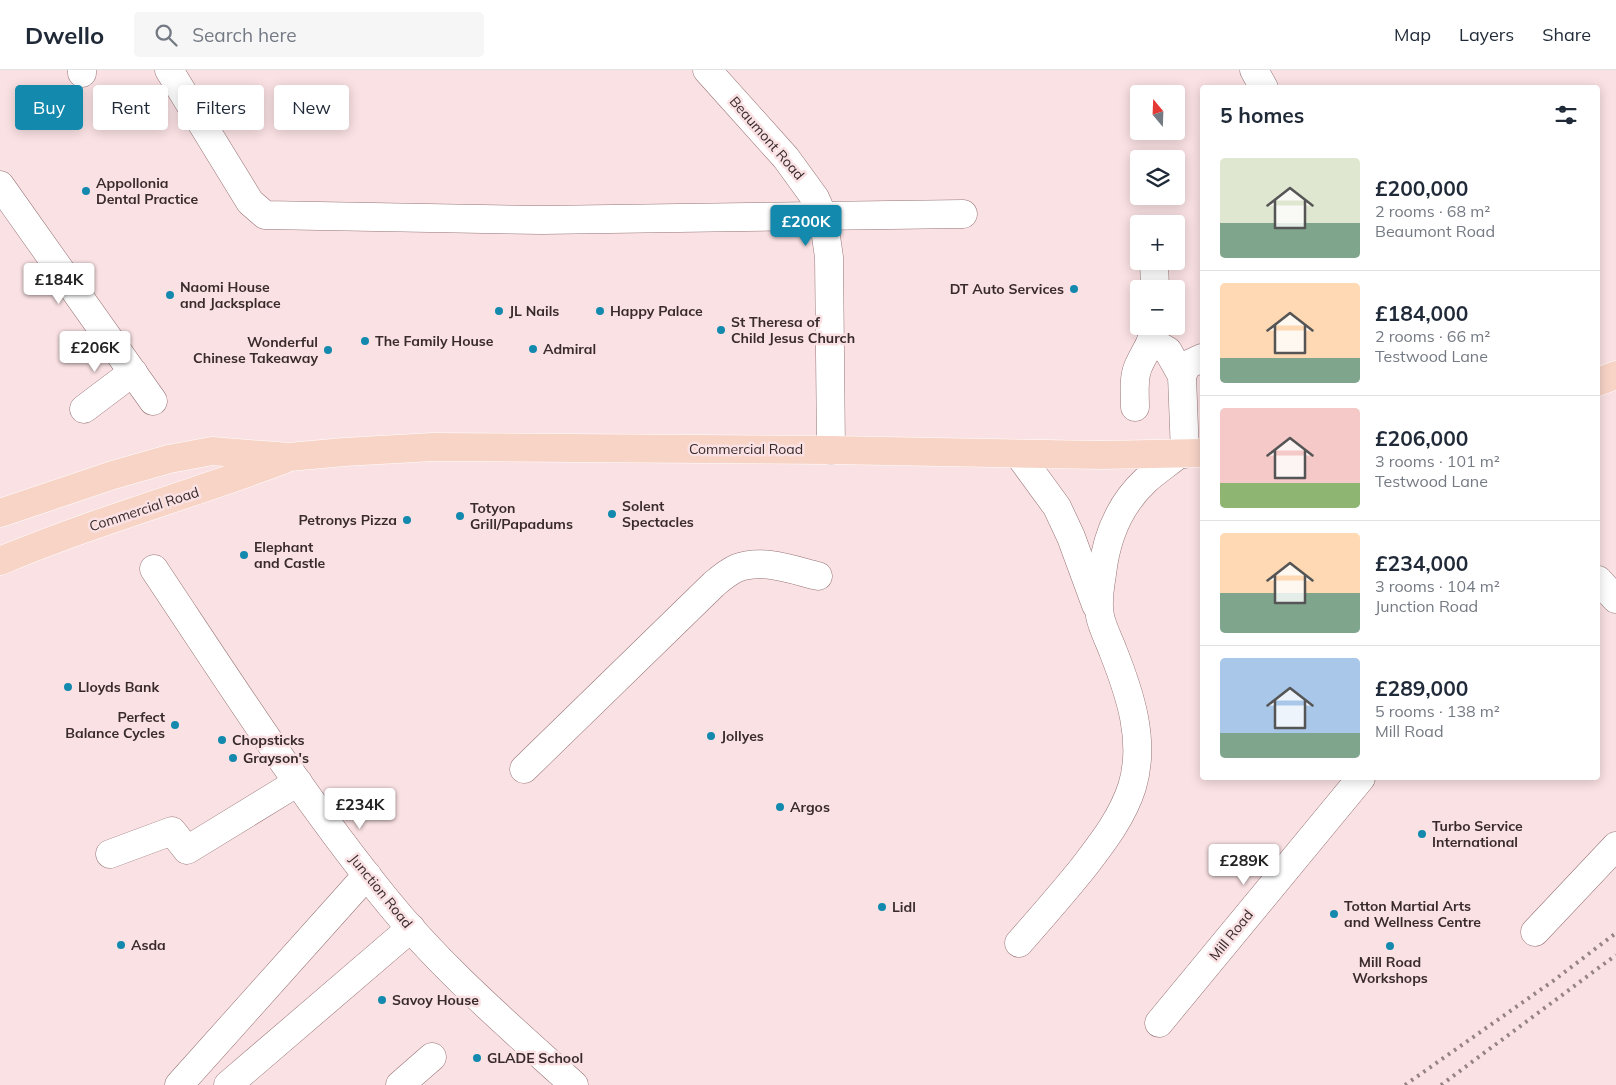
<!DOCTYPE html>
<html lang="en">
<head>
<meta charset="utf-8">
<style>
  :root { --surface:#fff; --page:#f6f6f7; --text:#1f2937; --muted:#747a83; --line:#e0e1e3; --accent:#1289ad }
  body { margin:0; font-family:Mulish,sans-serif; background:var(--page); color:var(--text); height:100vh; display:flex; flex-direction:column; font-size:19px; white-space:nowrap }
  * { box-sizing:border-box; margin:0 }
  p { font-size:16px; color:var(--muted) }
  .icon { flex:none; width:28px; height:28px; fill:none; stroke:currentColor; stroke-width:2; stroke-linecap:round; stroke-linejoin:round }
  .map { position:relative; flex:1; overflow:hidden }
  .panel { position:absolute; left:1200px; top:15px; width:400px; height:695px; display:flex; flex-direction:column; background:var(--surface); border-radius:5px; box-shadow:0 2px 12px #0003 }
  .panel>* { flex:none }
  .hud { position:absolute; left:15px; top:15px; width:475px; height:45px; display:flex; gap:10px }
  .needle { width:32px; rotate:341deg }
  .buttons { position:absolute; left:1130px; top:15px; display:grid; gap:10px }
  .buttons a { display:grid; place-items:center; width:55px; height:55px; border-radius:5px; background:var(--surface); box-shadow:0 2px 12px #0003; font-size:25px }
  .price { position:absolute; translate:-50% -42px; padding:0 11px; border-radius:5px; background:#fff; color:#222; font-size:16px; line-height:32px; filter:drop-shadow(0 1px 2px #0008) }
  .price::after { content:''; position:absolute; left:50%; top:30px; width:15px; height:11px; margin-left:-8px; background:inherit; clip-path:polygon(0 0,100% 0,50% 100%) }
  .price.active { background:var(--accent); color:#fff }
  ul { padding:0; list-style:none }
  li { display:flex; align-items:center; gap:15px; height:125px; padding:0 20px }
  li+li { border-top:1px solid var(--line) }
  li span { display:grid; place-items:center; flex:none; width:140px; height:100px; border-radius:5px; color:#555 }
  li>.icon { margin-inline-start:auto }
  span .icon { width:60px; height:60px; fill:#fffc; stroke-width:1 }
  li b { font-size:21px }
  h2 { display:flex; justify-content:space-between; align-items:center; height:60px; padding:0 20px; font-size:21px }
  .chip { padding:0 18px; border-radius:5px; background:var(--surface); box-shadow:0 2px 12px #0003; font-size:18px; line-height:45px }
  .chip.active { background:var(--accent); color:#fff }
  header { display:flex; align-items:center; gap:30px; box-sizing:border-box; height:70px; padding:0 25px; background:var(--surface); border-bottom:1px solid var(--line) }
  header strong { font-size:24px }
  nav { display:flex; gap:28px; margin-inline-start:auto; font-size:18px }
  .search { width:350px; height:45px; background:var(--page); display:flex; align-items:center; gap:12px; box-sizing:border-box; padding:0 18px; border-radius:5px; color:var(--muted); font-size:19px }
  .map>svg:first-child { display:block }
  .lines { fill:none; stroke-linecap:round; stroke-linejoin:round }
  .minor-casing { stroke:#977477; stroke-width:29 }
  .major-casing { stroke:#fff; stroke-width:29 }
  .minor { stroke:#fff; stroke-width:28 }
  .major { stroke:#f8d4c7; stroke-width:28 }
  .rail { stroke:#968384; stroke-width:4; stroke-dasharray:2.5 5; stroke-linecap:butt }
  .poi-dot { fill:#1289ad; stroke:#fae1e3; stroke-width:2 }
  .labels { text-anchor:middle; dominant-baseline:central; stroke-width:5; stroke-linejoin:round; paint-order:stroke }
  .street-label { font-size:14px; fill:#392b2c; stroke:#fae1e3 }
  .poi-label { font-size:14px; font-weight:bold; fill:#392b2c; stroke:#fae1e3; text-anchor:start }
</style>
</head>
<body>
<header>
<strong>Dwello</strong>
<div class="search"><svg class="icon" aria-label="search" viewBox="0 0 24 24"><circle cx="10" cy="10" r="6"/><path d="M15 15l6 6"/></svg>Search here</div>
<nav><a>Map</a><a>Layers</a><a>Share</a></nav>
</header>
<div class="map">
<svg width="1616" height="1015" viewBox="0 0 1616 1015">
  <rect width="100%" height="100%" fill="#fae1e3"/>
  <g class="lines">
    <defs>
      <g id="minor">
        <polyline points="82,0 82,3"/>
        <polyline points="169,0 250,132 265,145 542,150 963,144"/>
        <polyline points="707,0 786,88 815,128 823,146 829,187 831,380"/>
        <polyline points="1254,0 1264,18"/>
        <polyline points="0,115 153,331"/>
        <polyline points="1154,191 1155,219"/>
        <polyline points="1151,271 1168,281 1182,306 1185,384"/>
        <polyline points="1182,306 1187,295 1202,288"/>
        <path d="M 1135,337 C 1135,324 1133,309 1138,297 C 1144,283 1153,272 1156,256"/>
        <polyline points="84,339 133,302"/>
        <polyline points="1019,385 1057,437 1071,467 1096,535"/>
        <path d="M 154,499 C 228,610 300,723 384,827 C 440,897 508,955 574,1015"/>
        <polyline points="1598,510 1616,529"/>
        <path d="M 524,699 L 714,514 C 721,508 728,502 737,498 C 762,488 793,500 818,506"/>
        <polyline points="110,784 172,761 187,780 298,712"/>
        <polyline points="1535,862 1616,776"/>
        <path d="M 1019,873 C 1041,848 1062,824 1083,798 C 1102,773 1122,748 1132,717 C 1146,671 1130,624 1113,581 C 1109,570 1102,557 1100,546 C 1097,532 1100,517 1102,504 C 1106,468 1119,435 1146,410 C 1156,401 1168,393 1179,384"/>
        <polyline points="1159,953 1361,708"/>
        <polyline points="179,1015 367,805"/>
        <polyline points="228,1015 411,858"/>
        <polyline points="400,1015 432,987"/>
      </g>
      <g id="major">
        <polyline points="1598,312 1616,305"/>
        <polyline points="0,443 113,405 169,389 212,381 289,387 344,382 433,377 831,380 1101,385 1202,383"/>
        <path d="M 0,491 C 93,452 189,425 283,390"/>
      </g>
    </defs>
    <!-- minor casing -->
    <use href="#minor" class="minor-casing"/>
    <!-- major casing -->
    <use href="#major" class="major-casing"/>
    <!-- minor -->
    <use href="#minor" class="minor"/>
    <!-- major -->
    <use href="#major" class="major"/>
    <!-- rail -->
    <g class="rail">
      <polyline points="1405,1015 1553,911 1616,863"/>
      <polyline points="1441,1015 1616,885"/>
    </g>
  </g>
  <!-- markers -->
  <g class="poi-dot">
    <circle cx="86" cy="121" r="5"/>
    <circle cx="1074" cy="219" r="5"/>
    <circle cx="170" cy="225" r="5"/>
    <circle cx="499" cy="241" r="5"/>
    <circle cx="600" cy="241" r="5"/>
    <circle cx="721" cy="260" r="5"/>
    <circle cx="365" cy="271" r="5"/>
    <circle cx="533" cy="279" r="5"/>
    <circle cx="328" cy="280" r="5"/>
    <circle cx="612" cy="444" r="5"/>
    <circle cx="460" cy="446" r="5"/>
    <circle cx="407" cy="450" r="5"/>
    <circle cx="244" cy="485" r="5"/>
    <circle cx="68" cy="617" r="5"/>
    <circle cx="175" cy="655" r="5"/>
    <circle cx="711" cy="666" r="5"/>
    <circle cx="222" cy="670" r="5"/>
    <circle cx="233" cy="688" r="5"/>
    <circle cx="780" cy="737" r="5"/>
    <circle cx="1422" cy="764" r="5"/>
    <circle cx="882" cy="837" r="5"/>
    <circle cx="1334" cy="844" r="5"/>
    <circle cx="121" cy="875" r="5"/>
    <circle cx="1390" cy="876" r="5"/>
    <circle cx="382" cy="930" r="5"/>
    <circle cx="477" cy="988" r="5"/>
  </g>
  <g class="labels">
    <!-- street labels -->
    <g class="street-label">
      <text transform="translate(767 68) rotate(49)">Beaumont Road</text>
      <text x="746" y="379">Commercial Road</text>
      <text transform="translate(144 439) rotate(-18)">Commercial Road</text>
      <text transform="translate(381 821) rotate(51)">Junction Road</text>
      <text transform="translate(1231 865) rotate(-51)">Mill Road</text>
    </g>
    <!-- poi labels -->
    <g class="poi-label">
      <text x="96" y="113">Appollonia<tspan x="96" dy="16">Dental Practice</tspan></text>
      <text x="180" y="217">Naomi House<tspan x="180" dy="16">and Jacksplace</tspan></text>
      <text x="1064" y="219" text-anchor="end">DT Auto Services</text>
      <text x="509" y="241">JL Nails</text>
      <text x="610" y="241">Happy Palace</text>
      <text x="731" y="252">St Theresa of<tspan x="731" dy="16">Child Jesus Church</tspan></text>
      <text x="375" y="271">The Family House</text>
      <text x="318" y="272" text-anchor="end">Wonderful<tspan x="318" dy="16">Chinese Takeaway</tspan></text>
      <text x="543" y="279">Admiral</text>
      <text x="622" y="436">Solent<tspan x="622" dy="16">Spectacles</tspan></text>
      <text x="470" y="438">Totyon<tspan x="470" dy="16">Grill/Papadums</tspan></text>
      <text x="397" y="450" text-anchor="end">Petronys Pizza</text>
      <text x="254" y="477">Elephant<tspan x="254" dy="16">and Castle</tspan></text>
      <text x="78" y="617">Lloyds Bank</text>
      <text x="165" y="647" text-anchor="end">Perfect<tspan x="165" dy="16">Balance Cycles</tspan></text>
      <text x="721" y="666">Jollyes</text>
      <text x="232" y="670">Chopsticks</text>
      <text x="243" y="688">Grayson's</text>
      <text x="790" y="737">Argos</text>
      <text x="1432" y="756">Turbo Service<tspan x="1432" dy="16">International</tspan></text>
      <text x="1344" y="836">Totton Martial Arts<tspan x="1344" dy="16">and Wellness Centre</tspan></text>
      <text x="892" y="837">Lidl</text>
      <text x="131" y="875">Asda</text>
      <text x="1390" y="892" text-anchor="middle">Mill Road<tspan x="1390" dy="16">Workshops</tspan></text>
      <text x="392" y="930">Savoy House</text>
      <text x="487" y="988">GLADE School</text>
    </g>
  </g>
</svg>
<div class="buttons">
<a><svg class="needle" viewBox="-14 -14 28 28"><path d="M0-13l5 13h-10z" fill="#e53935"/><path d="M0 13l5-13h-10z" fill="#747a83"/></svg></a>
<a><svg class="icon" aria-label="layers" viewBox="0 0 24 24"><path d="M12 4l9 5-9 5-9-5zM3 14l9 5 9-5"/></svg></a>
<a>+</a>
<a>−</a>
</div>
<b class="price active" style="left:806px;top:177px">£200K</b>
<b class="price" style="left:59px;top:235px">£184K</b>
<b class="price" style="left:95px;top:303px">£206K</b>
<b class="price" style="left:360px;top:760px">£234K</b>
<b class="price" style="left:1244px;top:816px">£289K</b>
<div class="hud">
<a class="chip active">Buy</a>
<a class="chip">Rent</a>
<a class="chip">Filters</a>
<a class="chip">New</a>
</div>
<section class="panel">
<h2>5 homes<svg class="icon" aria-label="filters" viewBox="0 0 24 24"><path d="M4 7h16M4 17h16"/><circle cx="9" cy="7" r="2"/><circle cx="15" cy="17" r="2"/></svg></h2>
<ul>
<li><span style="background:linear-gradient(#dfe7d0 65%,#7fa58c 0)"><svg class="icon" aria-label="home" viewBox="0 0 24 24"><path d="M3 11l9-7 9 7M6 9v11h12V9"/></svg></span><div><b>£200,000</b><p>2 rooms · 68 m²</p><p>Beaumont Road</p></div></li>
<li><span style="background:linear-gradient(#ffd9b3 75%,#7fa58c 0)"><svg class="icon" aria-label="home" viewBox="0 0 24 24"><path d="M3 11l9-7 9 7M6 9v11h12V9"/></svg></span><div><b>£184,000</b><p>2 rooms · 66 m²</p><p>Testwood Lane</p></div></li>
<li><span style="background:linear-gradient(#f6c9c9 75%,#8fb573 0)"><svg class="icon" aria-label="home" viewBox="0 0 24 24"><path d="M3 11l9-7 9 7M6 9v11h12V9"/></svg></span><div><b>£206,000</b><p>3 rooms · 101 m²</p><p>Testwood Lane</p></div></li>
<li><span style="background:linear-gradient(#ffd9b3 60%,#7fa58c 0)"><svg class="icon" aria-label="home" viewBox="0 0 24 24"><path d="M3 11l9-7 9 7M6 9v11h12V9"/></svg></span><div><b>£234,000</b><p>3 rooms · 104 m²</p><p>Junction Road</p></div></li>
<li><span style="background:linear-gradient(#a9c7e8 75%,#7fa58c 0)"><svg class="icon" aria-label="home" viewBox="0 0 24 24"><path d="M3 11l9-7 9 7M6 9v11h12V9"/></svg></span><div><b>£289,000</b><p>5 rooms · 138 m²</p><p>Mill Road</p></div></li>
</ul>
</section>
</div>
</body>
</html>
